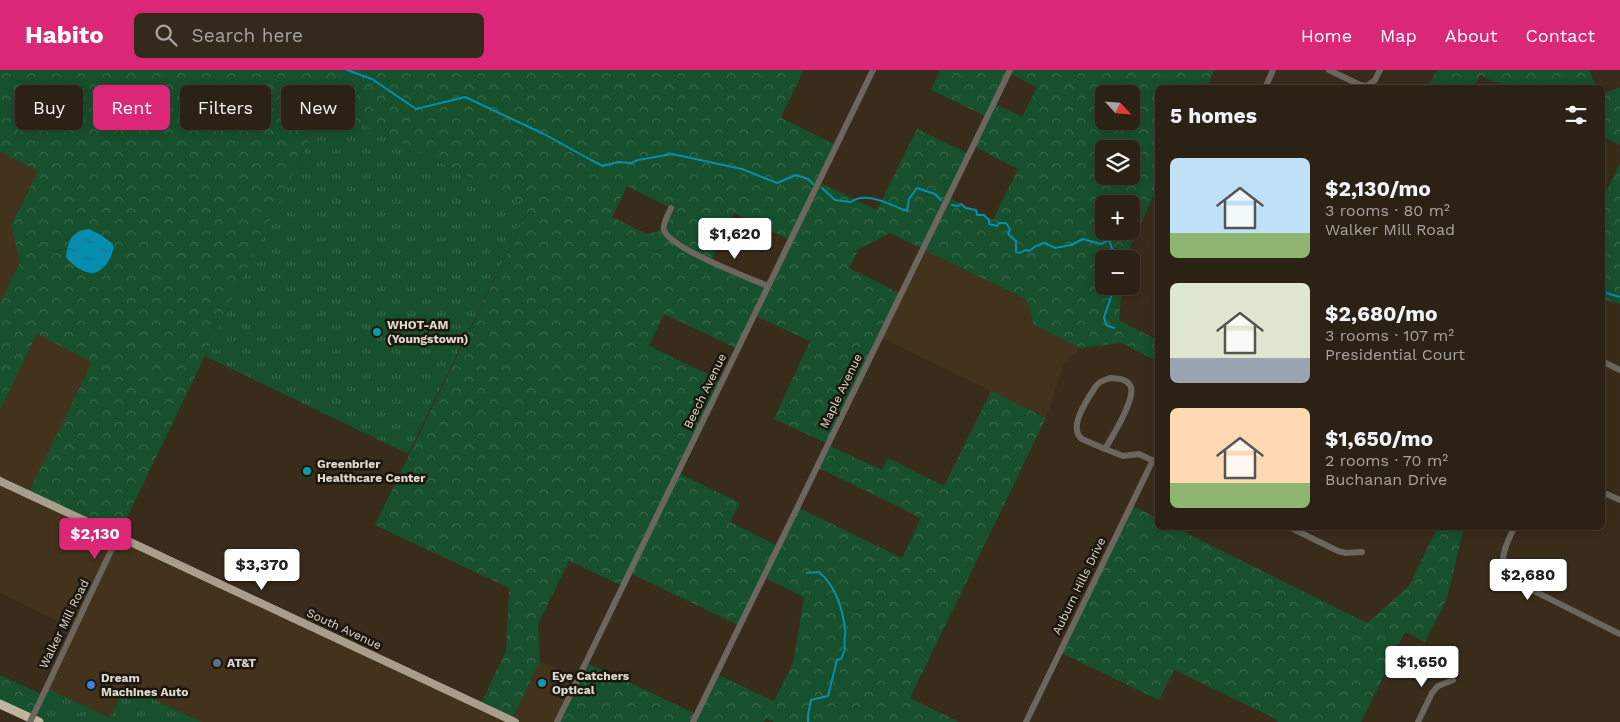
<!DOCTYPE html>
<html lang="en">
<head>
<meta charset="utf-8">
<style>
  :root { --surface:#2b2114; --page:#33291d; --text:#f1f3f6; --muted:#a6a3a0; --line:#473e34; --accent:#db2777 }
  body { margin:0; font-family:"Work Sans",sans-serif; background:var(--page); color:var(--text); height:100vh; display:flex; flex-direction:column; font-size:19px; white-space:nowrap }
  * { box-sizing:border-box; margin:0 }
  p { font-size:16px; color:var(--muted) }
  .icon { flex:none; width:28px; height:28px; fill:none; stroke:currentColor; stroke-width:2; stroke-linecap:round; stroke-linejoin:round }
  .map { position:relative; flex:1; overflow:hidden }
  .sheet { position:absolute; left:1155px; top:15px; width:450px; height:445px; display:flex; flex-direction:column; background:var(--surface); border-radius:8px; box-shadow:0 2px 12px #0003,0 0 0 1px var(--line) }
  .sheet>* { flex:none }
  .banner { position:absolute; left:15px; top:15px; width:475px; height:45px; display:flex; gap:10px }
  .needle { width:32px; rotate:116deg }
  .fabs { position:absolute; left:1095px; top:15px; display:grid; gap:10px }
  .fabs a { display:grid; place-items:center; width:45px; height:45px; border-radius:8px; background:var(--surface); box-shadow:0 2px 12px #0003,0 0 0 1px var(--line); font-size:25px }
  .price { position:absolute; translate:-50% -42px; padding:0 11px; border-radius:5px; background:#fff; color:#222; font-size:16px; line-height:32px; filter:drop-shadow(0 1px 2px #0008) }
  .price::after { content:''; position:absolute; left:50%; top:30px; width:15px; height:11px; margin-left:-8px; background:inherit; clip-path:polygon(0 0,100% 0,50% 100%) }
  .price.active { background:var(--accent); color:#fff }
  ul { padding:0; list-style:none }
  li { display:flex; align-items:center; gap:15px; height:125px; padding:0 15px }
  li span { display:grid; place-items:center; flex:none; width:140px; height:100px; border-radius:8px; color:#555 }
  li>.icon { margin-inline-start:auto }
  span .icon { width:60px; height:60px; fill:#fffc; stroke-width:1 }
  li b { font-size:21px }
  h2 { display:flex; justify-content:space-between; align-items:center; height:60px; padding:0 15px; font-size:21px }
  .tag { padding:0 18px; border-radius:8px; background:var(--surface); box-shadow:0 2px 12px #0003,0 0 0 1px var(--line); font-size:18px; line-height:45px }
  .tag.active { background:var(--accent); color:#fff }
  header { display:flex; align-items:center; gap:30px; box-sizing:border-box; height:70px; padding:0 25px; background:var(--accent); color:#fff }
  header strong { font-size:24px }
  nav { display:flex; gap:28px; margin-inline-start:auto; font-size:18px }
  .search { width:350px; height:45px; background:var(--page); display:flex; align-items:center; gap:12px; box-sizing:border-box; padding:0 18px; border-radius:8px; color:var(--muted); font-size:19px }
  .map>svg:first-child { display:block }
  .built { fill:#43331c }
  .grass { fill:url(#grass-tufts) }
  .forest { fill:url(#forest-crowns); fill-rule:evenodd }
  .water { fill:url(#water-ripples) }
  .lines { fill:none; stroke-linecap:round; stroke-linejoin:round }
  .stream { stroke:#068daf; stroke-width:2 }
  .minor { stroke:#6c675e; stroke-width:6 }
  .major { stroke:#a99e8c; stroke-width:8 }
  .highway { stroke:#c1b49e; stroke-width:9 }
  .minor-bridge { stroke:#6c675e; stroke-width:6 }
  .culture-dot { fill:#0f9aa8; stroke:#1b160e; stroke-width:2 }
  .service-dot { fill:#5c6f8a; stroke:#1b160e; stroke-width:2 }
  .shop-dot { fill:#3f7fe0; stroke:#1b160e; stroke-width:2 }
  .labels { text-anchor:middle; dominant-baseline:central; stroke-width:5; stroke-linejoin:round; paint-order:stroke }
  .poi-label { font-size:12px; font-weight:bold; fill:#e0d8cd; stroke:#1b160e; text-anchor:start }
  .street-label { font-size:12px; fill:#e0d8cd; stroke:#1b160e }
</style>
</head>
<body>
<header>
<strong>Habito</strong>
<div class="search"><svg class="icon" aria-label="search" viewBox="0 0 24 24"><circle cx="10" cy="10" r="6"/><path d="M15 15l6 6"/></svg>Search here</div>
<nav><a>Home</a><a>Map</a><a>About</a><a>Contact</a></nav>
</header>
<div class="map">
<svg width="1620" height="652" viewBox="0 0 1620 652">
  <defs>
    <pattern id="grass-tufts" width="24" height="20" patternUnits="userSpaceOnUse" patternTransform="scale(1.25)"><rect width="24" height="20" fill="#17502d"/><path d="M3 7l-1-3M5 7V3M7 7l1-3M15 17l-1-3M17 17v-4M19 17l1-3" fill="none" stroke="#38684a"/></pattern>
    <pattern id="forest-crowns" width="20" height="18" patternUnits="userSpaceOnUse" patternTransform="scale(1.25)"><rect width="20" height="18" fill="#17502d"/><path d="M2 6a3 3 0 1 1 6 0M12 15a3 3 0 1 1 6 0" fill="none" stroke="#38684a"/></pattern>
    <pattern id="water-ripples" width="26" height="14" patternUnits="userSpaceOnUse" patternTransform="scale(1.25)"><rect width="26" height="14" fill="#068daf"/><path d="M2 4q2-2 4 0t4 0M15 11q2-2 4 0t4 0" fill="none" stroke="#18768d"/></pattern>
  </defs>
  <rect width="100%" height="100%" fill="#392c1b"/>
  <!-- built -->
  <g class="built">
    <polygon points="0,82 38,101 11,154 20,192 0,233"/>
    <polygon points="923,179 1027,230 1034,255 1080,278 1065,292 1046,348 880,267"/>
    <polygon points="37,264 93,292 29,424 512,650 540,591 578,609 557,652 202,652 126,616 110,649 46,618 74,559 0,523 0,340"/>
  </g>
  <!-- grass -->
  <g class="grass">
    <polygon points="343,0 369,0 347,47 530,136 408,384 205,286"/>
    <polygon points="126,616 202,652 39,652 31,649 46,618 110,648"/>
  </g>
  <!-- forest -->
  <g class="forest">
    <polygon points="0,0 343,0 118,466 28,424 92,292 37,264 0,340 0,233 20,192 11,155 38,101 0,82"/>
    <path d="M 369,0 L 804,0 L 781,48 L 836,75 L 819,112 L 877,140 L 917,59 L 969,84 L 948,127 L 993,150 L 1018,99 L 973,76 L 987,47 L 931,20 L 940,0 L 1215,0 L 1206,17 L 1158,18 L 1157,119 L 1124,189 L 1104,189 L 1104,216 L 1122,216 L 1119,250 L 1157,270 L 1157,291 L 1121,273 L 1080,278 L 1034,255 L 1027,230 L 890,163 L 859,179 L 849,198 L 901,224 L 828,375 L 882,400 L 888,388 L 944,416 L 991,321 L 1046,348 L 910,628 L 959,652 L 774,652 L 766,648 L 764,652 L 557,652 L 586,592 L 696,644 L 716,604 L 774,631 L 793,593 L 804,527 L 763,507 L 740,556 L 630,503 L 623,516 L 569,491 L 538,554 L 540,591 L 512,650 L 480,635 L 506,581 L 509,518 L 375,455 L 530,136 L 347,47 ZM 1008,3 L 1037,17 L 1022,47 L 994,33 ZM 1104,24 L 1131,24 L 1131,51 L 1104,51 ZM 1104,79 L 1131,79 L 1131,106 L 1104,106 ZM 627,116 L 671,138 L 664,160 L 647,164 L 612,147 ZM 1104,134 L 1131,134 L 1131,161 L 1104,161 ZM 734,143 L 790,170 L 768,216 L 711,191 ZM 664,244 L 738,279 L 754,245 L 810,271 L 774,349 L 828,374 L 817,397 L 921,448 L 902,488 L 797,437 L 778,476 L 730,452 L 740,433 L 678,403 L 722,311 L 649,276 Z"/>
    <polygon points="1437,0 1589,0 1596,17 1505,17 1480,5 1474,17 1428,17"/>
    <polygon points="1620,17 1620,75 1602,66 1603,24"/>
    <polygon points="1620,93 1620,234 1603,230 1603,128"/>
    <polygon points="1131,435 1157,448 1158,458 1176,458 1367,553 1409,516 1437,458 1464,458 1447,528 1425,572 1405,562 1361,652 1277,652 1278,650 1174,600 1159,630 1059,582"/>
    <polygon points="0,605 43,625 31,649 0,634"/>
  </g>
  <!-- water -->
  <path class="water" d="M 89,159 L 101,165 L 113,174 C 115,184 104,203 92,203 C 83,203 71,194 66,187 C 68,171 71,161 89,159 Z"/>
  <g class="lines">
    <!-- stream -->
    <g class="stream">
      <polyline points="347,0 372,9 416,39 465,27 544,64 589,89 603,96 618,92 631,93 638,90 672,84 742,99 777,113 796,105 808,109 813,114"/>
      <path d="M 822,118 L 835,130 L 851,132 C 866,120 892,136 907,141 L 909,129 L 917,118 L 935,124 L 941,130"/>
      <polyline points="952,135 958,136 961,134 966,138 976,140 977,145 984,145 989,150 989,154 997,156 999,153 1006,153 1010,159 1008,164 1016,171 1016,182 1020,183 1025,180 1029,181 1036,176 1045,173 1055,178 1071,175 1083,169 1101,174 1109,170 1116,189"/>
      <polyline points="1602,217 1606,223 1620,227"/>
      <polyline points="1114,258 1106,255 1104,247 1115,216"/>
      <path d="M 807,503 L 819,502 C 835,515 843,539 845,560 C 846,567 843,572 845,579 L 841,589 L 837,590 L 828,626 L 811,630 L 808,645 L 808,652"/>
    </g>
    <!-- minor -->
    <g class="minor">
      <polyline points="1329,0 1360,15 1367,16 1375,10 1380,0"/>
      <polyline points="1265,18 1273,0"/>
      <path d="M 671,138 C 669,143 662,154 664,160 C 669,178 749,208 768,216"/>
      <polyline points="1602,291 1620,300"/>
      <path d="M 1110,308 C 1118,308 1128,309 1131,317 C 1135,330 1112,367 1105,379 L 1082,369 C 1067,358 1088,328 1096,316 L 1100,312 Z"/>
      <polyline points="1105,379 1123,386 1139,384 1158,393"/>
      <polyline points="1602,422 1620,430"/>
      <polyline points="1291,458 1338,481 1346,483 1362,482"/>
      <path d="M 1514,458 C 1505,476 1496,493 1512,510 L 1620,564"/>
      <polyline points="43,625 118,466"/>
      <polyline points="557,652 873,0"/>
      <polyline points="693,652 1010,0"/>
      <polyline points="1026,652 1153,390"/>
      <polyline points="1418,652 1432,623 1438,616 1453,610"/>
    </g>
    <!-- major -->
    <polyline class="major" points="0,411 515,652"/>
    <!-- highway -->
    <polyline class="highway" points="0,634 39,652"/>
    <!-- minor-bridge -->
    <polyline class="minor-bridge" points="30,652 43,625"/>
  </g>
  <!-- markers -->
  <g class="culture-dot">
    <circle cx="377" cy="262" r="5"/>
    <circle cx="307" cy="401" r="5"/>
    <circle cx="542" cy="613" r="5"/>
  </g>
  <circle class="service-dot" cx="217" cy="593" r="5"/>
  <circle class="shop-dot" cx="91" cy="615" r="5"/>
  <g class="labels">
    <!-- poi labels -->
    <g class="poi-label">
      <text x="387" y="255">WHOT-AM<tspan x="387" dy="14">(Youngstown)</tspan></text>
      <text x="317" y="394">Greenbrier<tspan x="317" dy="14">Healthcare Center</tspan></text>
      <text x="227" y="593">AT&amp;T</text>
      <text x="552" y="606">Eye Catchers<tspan x="552" dy="14">Optical</tspan></text>
      <text x="101" y="608">Dream<tspan x="101" dy="14">Machines Auto</tspan></text>
    </g>
    <!-- street labels -->
    <g class="street-label">
      <text transform="translate(705 321) rotate(-64)">Beech Avenue</text>
      <text transform="translate(841 321) rotate(-64)">Maple Avenue</text>
      <text transform="translate(1079 516) rotate(-64)">Auburn Hills Drive</text>
      <text transform="translate(64 554) rotate(-64)">Walker Mill Road</text>
      <text transform="translate(344 559) rotate(25)">South Avenue</text>
    </g>
  </g>
</svg>
<div class="fabs">
<a><svg class="needle" viewBox="-14 -14 28 28"><path d="M0-13l5 13h-10z" fill="#e53935"/><path d="M0 13l5-13h-10z" fill="#a6a3a0"/></svg></a>
<a><svg class="icon" aria-label="layers" viewBox="0 0 24 24"><path d="M12 4l9 5-9 5-9-5zM3 14l9 5 9-5"/></svg></a>
<a>+</a>
<a>−</a>
</div>
<b class="price" style="left:735px;top:190px">$1,620</b>
<b class="price active" style="left:95px;top:490px">$2,130</b>
<b class="price" style="left:262px;top:521px">$3,370</b>
<b class="price" style="left:1528px;top:531px">$2,680</b>
<b class="price" style="left:1422px;top:618px">$1,650</b>
<div class="banner">
<a class="tag">Buy</a>
<a class="tag active">Rent</a>
<a class="tag">Filters</a>
<a class="tag">New</a>
</div>
<section class="sheet">
<h2>5 homes<svg class="icon" aria-label="filters" viewBox="0 0 24 24"><path d="M4 7h16M4 17h16"/><circle cx="9" cy="7" r="2"/><circle cx="15" cy="17" r="2"/></svg></h2>
<ul>
<li><span style="background:linear-gradient(#bfe0f5 75%,#8fb573 0)"><svg class="icon" aria-label="home" viewBox="0 0 24 24"><path d="M3 11l9-7 9 7M6 9v11h12V9"/></svg></span><div><b>$2,130/mo</b><p>3 rooms · 80 m²</p><p>Walker Mill Road</p></div></li>
<li><span style="background:linear-gradient(#dfe7d0 75%,#9aa5b1 0)"><svg class="icon" aria-label="home" viewBox="0 0 24 24"><path d="M3 11l9-7 9 7M6 9v11h12V9"/></svg></span><div><b>$2,680/mo</b><p>3 rooms · 107 m²</p><p>Presidential Court</p></div></li>
<li><span style="background:linear-gradient(#ffd9b3 75%,#8fb573 0)"><svg class="icon" aria-label="home" viewBox="0 0 24 24"><path d="M3 11l9-7 9 7M6 9v11h12V9"/></svg></span><div><b>$1,650/mo</b><p>2 rooms · 70 m²</p><p>Buchanan Drive</p></div></li>
</ul>
</section>
</div>
</body>
</html>
